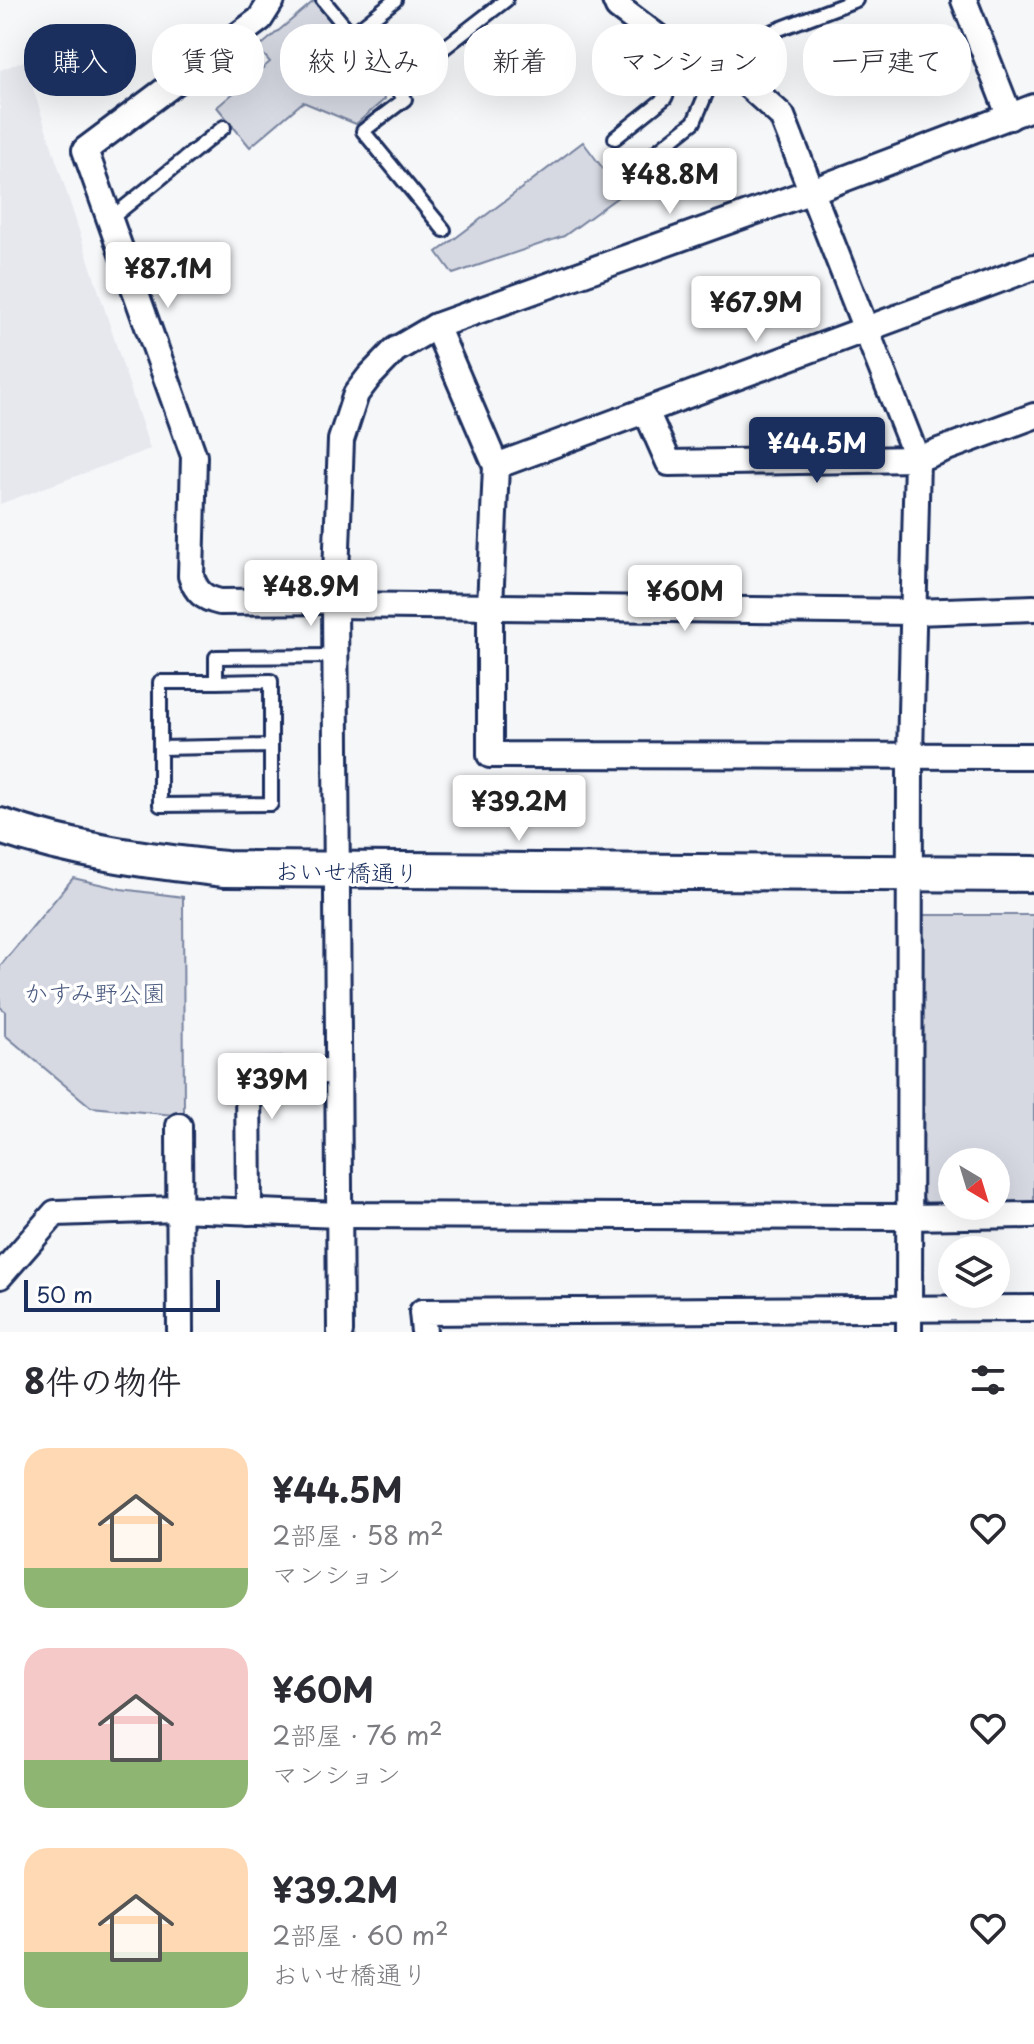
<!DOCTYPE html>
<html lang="ja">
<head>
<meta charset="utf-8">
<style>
  :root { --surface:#fff; --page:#f2f2f3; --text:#2b2b33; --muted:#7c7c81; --accent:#1b2f5e }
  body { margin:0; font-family:"Playpen Sans","Klee One",sans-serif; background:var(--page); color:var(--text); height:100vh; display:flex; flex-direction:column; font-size:30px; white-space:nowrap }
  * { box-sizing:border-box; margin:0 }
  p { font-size:26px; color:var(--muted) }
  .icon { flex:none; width:44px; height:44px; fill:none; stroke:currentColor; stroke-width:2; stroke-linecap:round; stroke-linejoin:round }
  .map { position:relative; height:1332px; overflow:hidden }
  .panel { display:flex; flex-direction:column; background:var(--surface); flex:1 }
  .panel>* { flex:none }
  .banner { position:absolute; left:24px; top:24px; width:986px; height:72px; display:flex; gap:16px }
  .needle { width:52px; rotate:142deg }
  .fabs { position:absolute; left:938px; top:1148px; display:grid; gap:16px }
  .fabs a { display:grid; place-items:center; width:72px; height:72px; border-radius:50%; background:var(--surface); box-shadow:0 8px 32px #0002; font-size:40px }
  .scale { position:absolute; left:24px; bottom:20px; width:196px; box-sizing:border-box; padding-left:8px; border:4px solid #1b2f5e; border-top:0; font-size:22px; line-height:28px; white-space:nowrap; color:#1b2f5e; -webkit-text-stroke:6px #fff; paint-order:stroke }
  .price { position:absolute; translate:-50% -68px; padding:0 18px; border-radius:8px; background:#fff; color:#222; font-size:26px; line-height:52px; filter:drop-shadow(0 2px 4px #0008) }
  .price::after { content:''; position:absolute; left:50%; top:48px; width:24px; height:18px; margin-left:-12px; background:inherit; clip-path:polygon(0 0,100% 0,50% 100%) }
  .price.current { background:var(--accent); color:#fff }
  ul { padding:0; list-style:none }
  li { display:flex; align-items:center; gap:24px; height:200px; padding:0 24px }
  li span { display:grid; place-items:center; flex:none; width:224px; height:160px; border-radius:24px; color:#555 }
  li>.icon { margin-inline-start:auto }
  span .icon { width:96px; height:96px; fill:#fffc; stroke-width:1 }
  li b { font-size:34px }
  h2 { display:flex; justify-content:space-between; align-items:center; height:96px; padding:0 24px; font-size:34px }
  .tag { padding:0 28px; border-radius:32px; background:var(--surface); box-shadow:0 8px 32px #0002; font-size:28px; line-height:72px }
  .tag.current { background:var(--accent); color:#fff }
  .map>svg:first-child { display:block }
  .built { fill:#e6e8ee }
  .green { fill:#d6d9e2; stroke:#7884a0; stroke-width:2 }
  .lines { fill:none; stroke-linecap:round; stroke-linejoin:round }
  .lane-casing { stroke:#1b2f5e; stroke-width:18 }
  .street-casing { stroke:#1b2f5e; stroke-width:30 }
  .secondary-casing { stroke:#1b2f5e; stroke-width:40 }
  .lane { stroke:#fff; stroke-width:12 }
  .street { stroke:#fff; stroke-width:24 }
  .secondary { stroke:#fff; stroke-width:34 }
  .labels { text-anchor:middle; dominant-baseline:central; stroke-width:7; stroke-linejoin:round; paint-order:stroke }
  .street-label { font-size:24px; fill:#1b2f5e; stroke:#fff }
  .park-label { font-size:24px; fill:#4a5a7f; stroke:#fff }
</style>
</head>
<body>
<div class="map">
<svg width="1034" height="1332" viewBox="0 0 1034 1332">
  <rect width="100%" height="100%" fill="#f6f7f9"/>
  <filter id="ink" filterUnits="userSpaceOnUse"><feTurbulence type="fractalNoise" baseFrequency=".0125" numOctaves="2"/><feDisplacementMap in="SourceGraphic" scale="16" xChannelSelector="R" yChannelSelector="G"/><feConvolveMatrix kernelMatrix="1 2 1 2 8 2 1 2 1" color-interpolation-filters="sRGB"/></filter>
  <g filter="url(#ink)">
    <!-- built -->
    <polygon class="built" points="24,61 150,449 0,504 0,70"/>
    <!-- green -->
    <g class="green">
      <polygon points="314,1 364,61 358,67 385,99 356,124 303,102 250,147 217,107 270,62 258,48"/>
      <polygon points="583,142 622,194 564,236 453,274 437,252"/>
      <polygon points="73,878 121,889 183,897 184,1116 91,1107 5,1035 5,1011 0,1007 0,966"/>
      <polygon points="922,915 1034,915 1034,1203 996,1203 996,1162 952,1162 952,1204 927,1204 920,1193"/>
    </g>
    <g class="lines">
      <defs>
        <g id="lane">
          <polyline points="323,0 405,99 363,131 444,230"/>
          <polyline points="352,34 395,0"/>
          <polyline points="702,58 856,0"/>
          <polyline points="395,86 506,0"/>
          <polyline points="615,138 665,98 686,52"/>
          <polyline points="627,175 694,122 717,68"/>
          <polyline points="110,219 224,127"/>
          <polyline points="216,682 160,682 160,805 271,804 271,681 216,682 216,657 335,656"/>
          <polyline points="160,748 271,746"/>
        </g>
        <g id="street">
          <path d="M 272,0 L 260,19 L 85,150 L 194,456 L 191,576 C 196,592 203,598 220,602 L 335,601"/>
          <polyline points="615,0 618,7 663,41 740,78 782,116 917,459 910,755 909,1332"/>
          <polyline points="964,0 1010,117"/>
          <polyline points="436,326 496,466 490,607 490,755 1034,756"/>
          <polyline points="646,411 669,463 917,459 1034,416"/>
          <polyline points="496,466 1034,267"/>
          <polyline points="336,605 914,612 1034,608"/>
          <polyline points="179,1126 180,1332"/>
          <polyline points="249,1212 248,1075 253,1072 337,1071"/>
          <polyline points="0,1276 55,1213 178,1209 340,1215 907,1217 1034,1215"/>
          <polyline points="340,1332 335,601 341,440 356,394 369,377 395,350 436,326 812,191 1034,107"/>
          <polyline points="424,1332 422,1312 1034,1308"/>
        </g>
        <path id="secondary" d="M 0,826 C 73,851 149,861 225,869 L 1034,874"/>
      </defs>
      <!-- lane casing -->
      <use href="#lane" class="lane-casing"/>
      <!-- street casing -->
      <use href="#street" class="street-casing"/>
      <!-- secondary casing -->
      <use href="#secondary" class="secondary-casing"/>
      <!-- lane -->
      <use href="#lane" class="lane"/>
      <!-- street -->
      <use href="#street" class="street"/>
      <!-- secondary -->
      <use href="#secondary" class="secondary"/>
    </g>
  </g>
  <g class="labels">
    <!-- street labels -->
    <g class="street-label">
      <text transform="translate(347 871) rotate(1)">おいせ橋通り</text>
    </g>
    <!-- park labels -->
    <g class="park-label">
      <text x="95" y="992">かすみ野公園</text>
    </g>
  </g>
</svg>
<div class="fabs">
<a><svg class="needle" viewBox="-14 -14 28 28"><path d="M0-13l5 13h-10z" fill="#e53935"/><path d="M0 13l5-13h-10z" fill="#7c7c81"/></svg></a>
<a><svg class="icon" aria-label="layers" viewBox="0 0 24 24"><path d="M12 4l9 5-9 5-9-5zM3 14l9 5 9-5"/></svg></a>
</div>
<div class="scale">50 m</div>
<b class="price" style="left:670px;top:216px">¥48.8M</b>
<b class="price" style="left:168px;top:310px">¥87.1M</b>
<b class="price" style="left:756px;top:344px">¥67.9M</b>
<b class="price current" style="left:817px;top:485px">¥44.5M</b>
<b class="price" style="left:311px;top:628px">¥48.9M</b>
<b class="price" style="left:685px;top:633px">¥60M</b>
<b class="price" style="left:519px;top:843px">¥39.2M</b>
<b class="price" style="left:272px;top:1121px">¥39M</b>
<div class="banner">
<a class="tag current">購入</a>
<a class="tag">賃貸</a>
<a class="tag">絞り込み</a>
<a class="tag">新着</a>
<a class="tag">マンション</a>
<a class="tag">一戸建て</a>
</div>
</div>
<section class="panel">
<h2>8件の物件<svg class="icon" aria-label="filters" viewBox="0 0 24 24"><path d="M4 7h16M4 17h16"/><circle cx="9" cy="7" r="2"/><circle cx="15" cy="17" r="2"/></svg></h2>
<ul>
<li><span style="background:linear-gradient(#ffd9b3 75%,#8fb573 0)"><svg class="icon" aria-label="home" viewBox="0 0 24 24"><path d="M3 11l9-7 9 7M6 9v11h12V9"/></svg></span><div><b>¥44.5M</b><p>2部屋 · 58 m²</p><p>マンション</p></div><svg class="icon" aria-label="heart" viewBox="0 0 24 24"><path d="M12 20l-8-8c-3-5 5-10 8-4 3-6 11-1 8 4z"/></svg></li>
<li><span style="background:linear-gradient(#f6c9c9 70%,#8fb573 0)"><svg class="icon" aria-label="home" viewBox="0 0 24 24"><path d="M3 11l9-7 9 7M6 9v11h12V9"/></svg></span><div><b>¥60M</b><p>2部屋 · 76 m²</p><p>マンション</p></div><svg class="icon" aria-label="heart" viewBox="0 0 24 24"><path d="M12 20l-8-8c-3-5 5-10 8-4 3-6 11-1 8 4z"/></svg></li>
<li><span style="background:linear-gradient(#ffd9b3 65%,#8fb573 0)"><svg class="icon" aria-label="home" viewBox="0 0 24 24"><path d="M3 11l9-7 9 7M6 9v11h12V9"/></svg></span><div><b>¥39.2M</b><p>2部屋 · 60 m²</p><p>おいせ橋通り</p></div><svg class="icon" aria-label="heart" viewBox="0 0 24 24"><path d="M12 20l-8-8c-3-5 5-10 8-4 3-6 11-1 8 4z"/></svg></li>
</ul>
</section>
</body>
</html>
